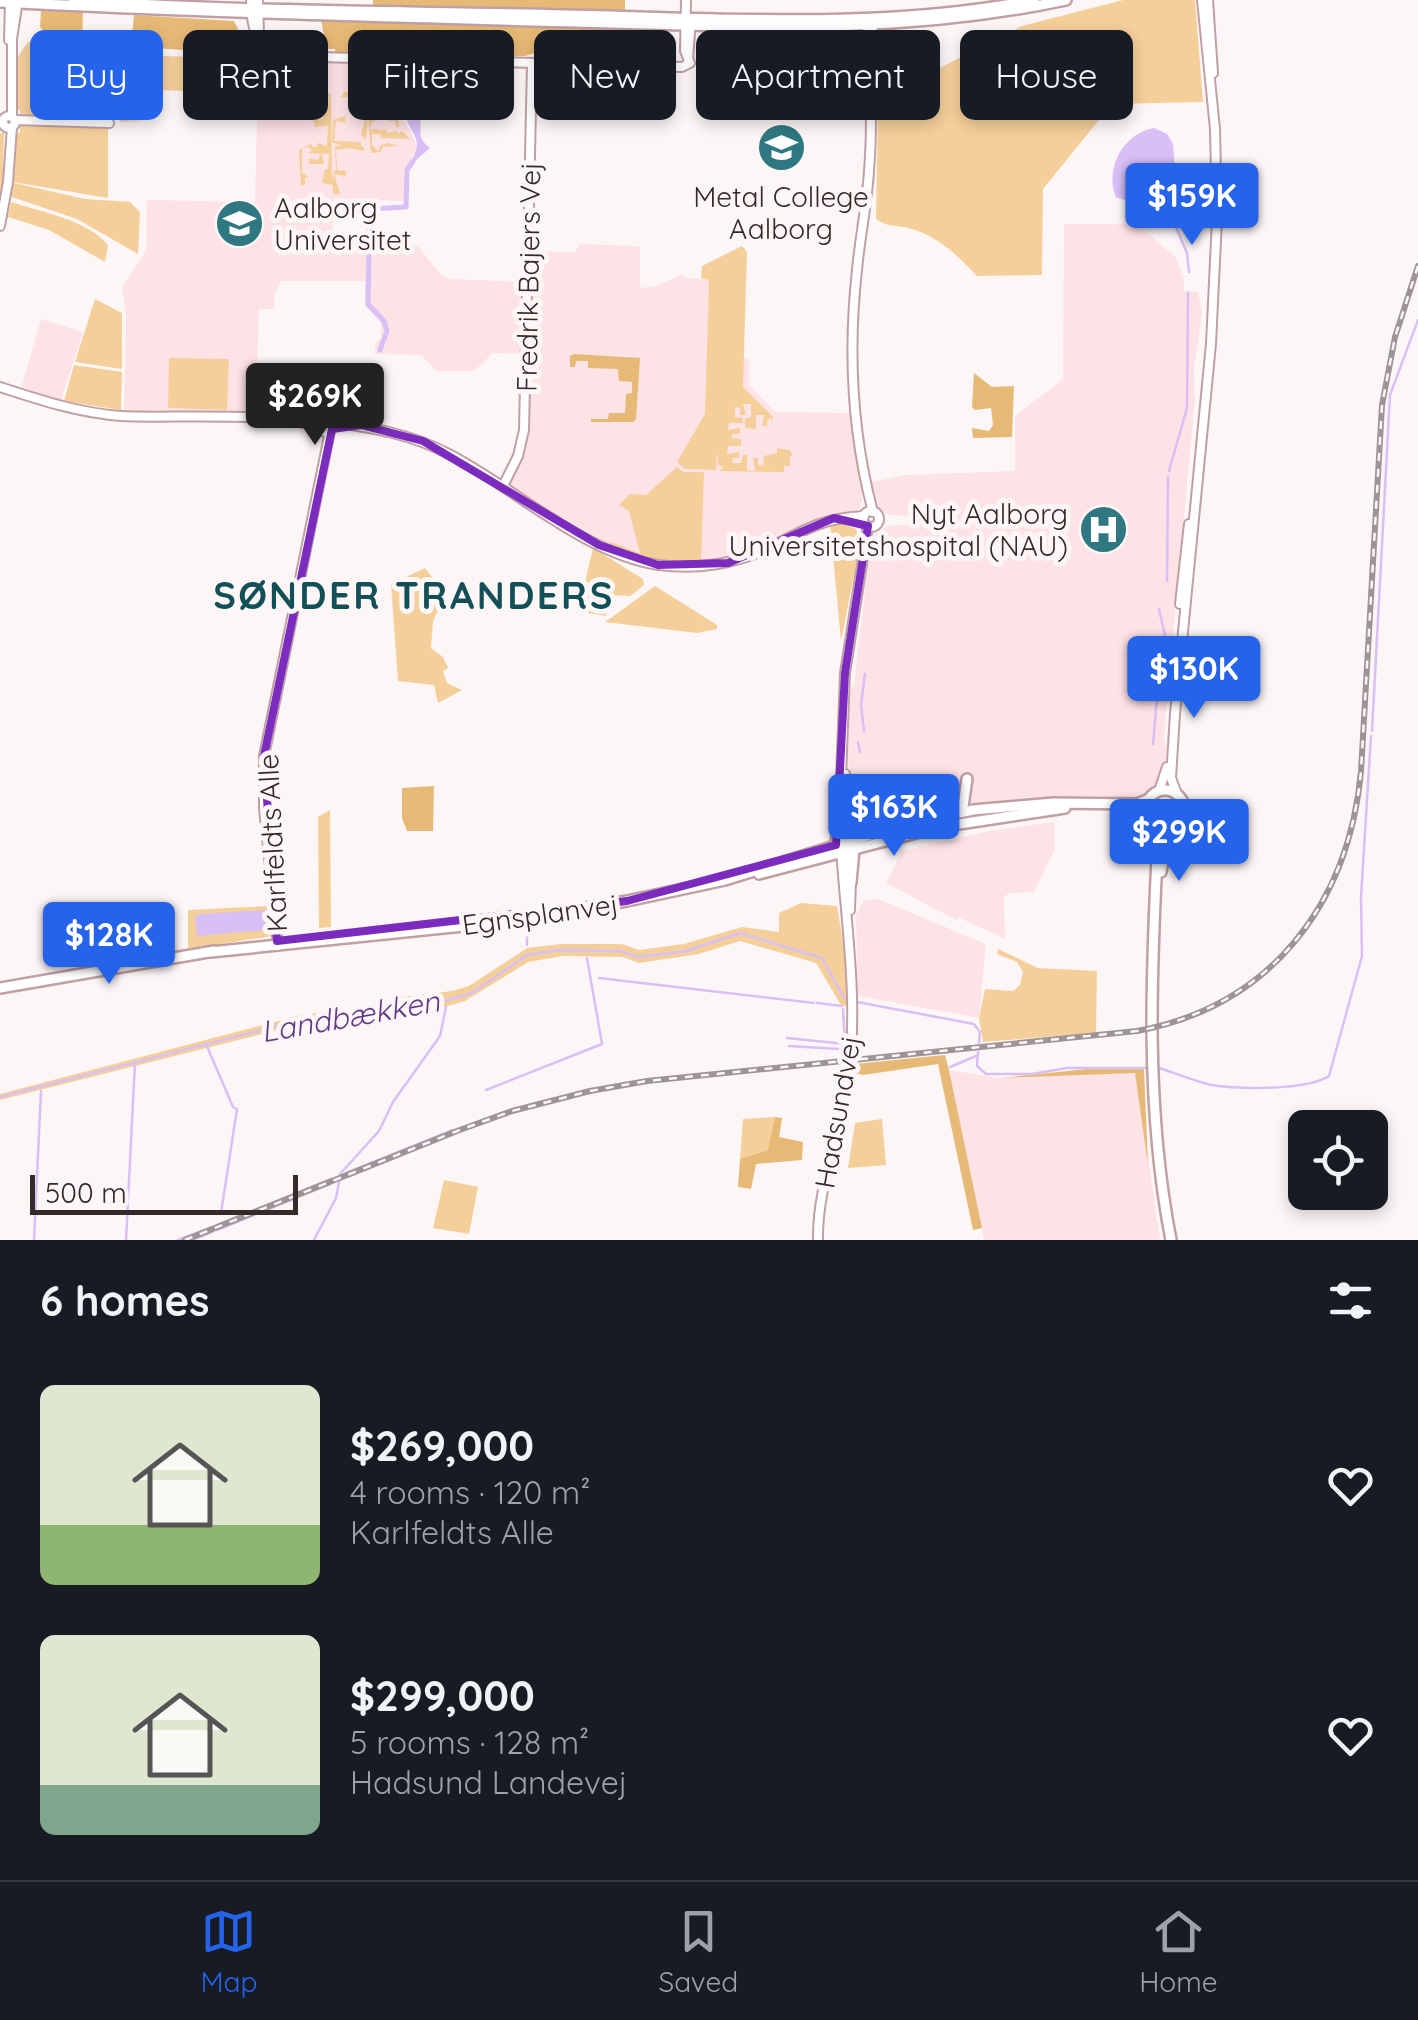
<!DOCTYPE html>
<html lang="en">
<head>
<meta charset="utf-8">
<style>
  :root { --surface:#171b24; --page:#20242c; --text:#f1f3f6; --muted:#9ea1a6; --line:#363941; --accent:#2563eb }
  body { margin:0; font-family:Quicksand,sans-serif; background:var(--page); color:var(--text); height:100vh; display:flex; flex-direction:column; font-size:38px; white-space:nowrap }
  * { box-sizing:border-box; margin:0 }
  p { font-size:32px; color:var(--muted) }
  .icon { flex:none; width:55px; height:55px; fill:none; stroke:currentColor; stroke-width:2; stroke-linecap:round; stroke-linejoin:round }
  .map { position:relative; height:1240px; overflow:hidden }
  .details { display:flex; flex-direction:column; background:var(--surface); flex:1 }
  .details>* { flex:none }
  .banner { position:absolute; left:30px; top:30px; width:1360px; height:90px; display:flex; gap:20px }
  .tools { position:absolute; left:1288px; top:1110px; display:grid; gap:20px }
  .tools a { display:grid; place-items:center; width:100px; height:100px; border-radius:15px; background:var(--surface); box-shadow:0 5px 15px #0003; font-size:50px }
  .scale { position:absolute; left:30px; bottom:25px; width:268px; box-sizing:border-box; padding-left:10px; border:5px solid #36292a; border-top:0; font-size:28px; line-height:35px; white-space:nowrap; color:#36292a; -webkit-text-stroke:8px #fdf6f7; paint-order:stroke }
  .price { position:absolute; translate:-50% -85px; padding:0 22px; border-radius:10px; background:var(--accent); color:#fff; font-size:32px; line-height:65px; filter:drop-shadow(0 2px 5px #0008) }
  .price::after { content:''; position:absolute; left:50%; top:60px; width:30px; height:22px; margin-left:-15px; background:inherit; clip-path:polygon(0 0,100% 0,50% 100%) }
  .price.current { background:#222; color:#fff }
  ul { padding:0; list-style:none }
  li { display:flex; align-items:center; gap:30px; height:250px; padding:0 40px }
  li span { display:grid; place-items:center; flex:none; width:280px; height:200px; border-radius:15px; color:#555 }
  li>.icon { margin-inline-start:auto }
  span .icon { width:120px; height:120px; fill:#fffc; stroke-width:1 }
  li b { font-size:42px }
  h2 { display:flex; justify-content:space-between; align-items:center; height:120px; padding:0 40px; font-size:42px }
  .chip { padding:0 35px; border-radius:15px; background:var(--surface); box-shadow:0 5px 15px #0003; font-size:35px; line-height:90px }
  .chip.current { background:var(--accent); color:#fff }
  .tabs { display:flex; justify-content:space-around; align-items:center; height:140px; border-top:2px solid var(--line); background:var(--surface); font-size:28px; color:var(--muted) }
  .tabs a { display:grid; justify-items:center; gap:5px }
  .tabs .current { color:var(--accent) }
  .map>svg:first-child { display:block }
  .built { fill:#fee3e6 }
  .green { fill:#f5cf9a }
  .forest { fill:#e7b976 }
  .water { fill:#d8bff6 }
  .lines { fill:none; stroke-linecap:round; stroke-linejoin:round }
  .stream { stroke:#d8bff6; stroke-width:2.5 }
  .canal { stroke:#d8bff6; stroke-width:5 }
  .tertiary-casing { stroke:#c1a0a4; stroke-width:12 }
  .secondary-casing { stroke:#c1a0a4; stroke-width:14 }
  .tertiary { stroke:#fff; stroke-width:8 }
  .secondary { stroke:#fff; stroke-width:9 }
  .rail-casing { stroke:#9e9495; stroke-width:6 }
  .rail { stroke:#fdf6f7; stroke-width:2.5; stroke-dasharray:8; stroke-linecap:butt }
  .marked { fill:none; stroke:#7b2cbf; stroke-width:8; stroke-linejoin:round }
  .labels { text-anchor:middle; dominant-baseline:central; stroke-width:10; stroke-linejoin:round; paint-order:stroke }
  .poi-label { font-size:28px; fill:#36292a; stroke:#fdf6f7 }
  .street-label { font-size:28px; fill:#36292a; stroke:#fdf6f7 }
  .water-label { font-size:30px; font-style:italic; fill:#623989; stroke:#fdf6f7 }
  .district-label { font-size:38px; font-weight:bold; letter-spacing:2.5px; fill:#134f56; stroke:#fdf6f7 }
</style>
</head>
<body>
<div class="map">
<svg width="1418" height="1240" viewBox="0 0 1418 1240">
  <rect width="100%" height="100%" fill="#fdf6f7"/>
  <!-- built -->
  <g class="built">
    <polygon points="204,59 397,63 396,82 403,89 402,114 417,146 411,159 405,201 334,199 332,243 412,245 419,247 439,273 450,279 530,282 531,251 575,252 580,244 640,246 640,288 657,286 683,274 684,278 709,279 707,357 749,358 749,385 775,412 849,413 860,466 862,501 859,509 812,522 755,552 718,563 688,564 609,547 509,486 519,460 529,354 493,353 474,371 437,371 421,355 375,354 375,344 381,338 381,323 365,306 365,281 281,281 275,294 274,309 259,309 256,413 124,411 126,314 122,287 146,251 147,200 255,202 257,117 263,109 263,96 202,68"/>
    <polygon points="1064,224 1137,224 1176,258 1184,279 1184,291 1198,292 1202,313 1194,368 1195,399 1167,698 1164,739 1167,747 1163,778 1156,789 1137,801 1007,802 958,808 858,834 853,821 846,733 848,690 854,685 870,549 873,536 888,526 913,524 912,516 889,515 879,508 872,482 905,475 1015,471 1015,416 1063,379"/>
    <polygon points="41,319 83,332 61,400 24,389 22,386"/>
    <polygon points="1054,822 1055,849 1034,892 1009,893 1004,897 1005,939 958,917 956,920 886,883 902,851 993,830"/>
    <polygon points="878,899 986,944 979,1018 858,996 856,915 864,900"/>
    <polygon points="949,1070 1000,1078 1136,1073 1160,1240 984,1240"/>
  </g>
  <!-- green -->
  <g class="green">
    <path d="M 1123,0 L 1195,0 L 1203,102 L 1112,104 L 1043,189 L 1042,275 L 977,276 C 957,255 937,235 908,228 C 895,225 886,227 876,219 L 878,102 L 881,98 L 1022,26 Z"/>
    <path d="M 40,33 L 52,44 L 110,49 L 36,45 L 35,49 L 111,55 L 108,120 L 20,118 L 20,110 L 14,110 C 14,76 8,55 40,33 Z"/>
    <polygon points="122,55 201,57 204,59 202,68 261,93 153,90 150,93 146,114 144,111 121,111 122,120 146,121 121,122 116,116 117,60"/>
    <polygon points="368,67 376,77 384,74 387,79 399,81 406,94 404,109 397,109 399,127 396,127 395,121 389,121 395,98 384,99 382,108 377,108 377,98 371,99 370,114 377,120 372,122 370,129 387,130 387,133 397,131 398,134 402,131 410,139 380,138 381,134 372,134 372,145 378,151 381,145 388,143 398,146 382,147 381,152 371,153 368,116 366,140 361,135 367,112 364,98 341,97 344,92 373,95 374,78 384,88 391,88 385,87 368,69"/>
    <path d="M 301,89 L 331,94 L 332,180 L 334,171 L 336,170 L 335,146 L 342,146 L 332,142 L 333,120 L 345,116 L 345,123 L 336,121 L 334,141 L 361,142 L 361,146 L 364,147 L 364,151 L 349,148 L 336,150 L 337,170 L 346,171 L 346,176 L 334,174 L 340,194 L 333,194 L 333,185 L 322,183 L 325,169 L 328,169 L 329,154 L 322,154 L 324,164 L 309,164 L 309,158 L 318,160 L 321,154 L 307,153 L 312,151 L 309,147 L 302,149 L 302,173 L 309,177 L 305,178 L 305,185 L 301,185 L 299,150 L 311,144 L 313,147 L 317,147 L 317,143 L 327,146 L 328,126 L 315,127 L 313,119 L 323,119 L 322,104 L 329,103 L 328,97 C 317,97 304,92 297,98 Z"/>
    <polygon points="20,126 108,127 108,198 1,180 85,199 130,202 140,212 138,254 77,219 0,193 0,133 4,133 3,172 11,173 13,133 20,133"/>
    <path d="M 11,202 C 41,212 88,220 108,245 L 105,262 L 49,230 L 8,217 Z"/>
    <polygon points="742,246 747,252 743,387 773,417 773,429 772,418 767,420 767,426 762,426 764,415 756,415 756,429 745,428 745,419 751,417 751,404 743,404 746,415 740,415 740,408 735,407 735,417 743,418 743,423 729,423 728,430 740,428 740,434 733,434 731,438 741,439 741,446 728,446 727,454 739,452 739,458 733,458 732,463 741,463 743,455 747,455 747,470 755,471 753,458 758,458 758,465 763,466 764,456 777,453 777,448 790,450 793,456 790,456 790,466 784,466 784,472 719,471 723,468 718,464 717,450 716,470 685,469 677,462 705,414 709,280 701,278 702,266"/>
    <polygon points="95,299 122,313 122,369 75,362"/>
    <polygon points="169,358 229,359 227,410 168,408"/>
    <polygon points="74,365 122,372 121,410 64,401"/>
    <path d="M 677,467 L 683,472 L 704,472 L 701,564 C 668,564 640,558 609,547 L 611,542 L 640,553 L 629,511 L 619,505 L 630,494 L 646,495 Z"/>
    <polygon points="840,522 856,529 860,544 841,641 830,523"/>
    <polygon points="593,548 643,579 644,585 630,596 611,595 606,616 583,612 586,578"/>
    <polygon points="425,568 446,594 433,621 431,648 443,657 448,668 443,671 447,683 462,690 438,703 434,685 398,681 391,584"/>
    <polygon points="655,586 717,625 717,629 697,633 605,622"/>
    <polygon points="330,810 331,927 319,928 318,817"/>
    <polygon points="801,903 837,906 845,954 847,1006 841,1005 816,963 740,941 699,954 639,963 623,957 563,956 528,962 465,1001 444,1007 390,1011 390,1008 377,1015 298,1025 0,1100 0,1094 301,1015 371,1007 394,998 452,991 469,986 527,948 561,944 622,944 639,950 684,944 742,927 779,932 779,913"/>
    <polygon points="269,906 273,936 188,949 188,910"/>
    <polygon points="998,949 1038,968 1097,971 1096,1033 983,1042 979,1018 985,989 1013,991 1020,985 1023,972 1017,962 997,954"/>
    <polygon points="775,1117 769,1150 740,1159 743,1119"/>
    <polygon points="882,1119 886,1165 848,1168 855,1123"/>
    <polygon points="444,1180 478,1187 469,1234 433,1228"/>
  </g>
  <!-- forest -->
  <g class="forest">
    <polygon points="373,0 625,0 625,11 373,5"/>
    <polygon points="41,10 83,12 82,43 48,37 40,27"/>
    <path d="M 134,15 L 234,21 L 238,29 C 225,61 161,47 131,46 Z"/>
    <polygon points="321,19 625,27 637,30 636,62 617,61 612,51 606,50 584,61 539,60 535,53 525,56 335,54 335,49 326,49"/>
    <polygon points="601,68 649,69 648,100 609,99 608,105 599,105"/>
    <polygon points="574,354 640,358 636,419 633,422 591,422 591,419 608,419 609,413 625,413 626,394 632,393 632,382 619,381 618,369 588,368 588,361 576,361 575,367 570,367 570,356"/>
    <polygon points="974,373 992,387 1014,386 1012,437 973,438 972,428 989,431 993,425 991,408 975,410 972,407"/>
    <polygon points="434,786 433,831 407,831 402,818 402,788"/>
    <polygon points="945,1055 949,1070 982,1228 973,1230 938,1064 863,1075 854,1073 855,1064"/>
    <polygon points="1097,1068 1144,1069 1148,1165 1135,1073 1000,1078"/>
    <polygon points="775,1117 782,1118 779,1137 803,1142 802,1160 756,1164 751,1189 738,1187 740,1159 768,1150"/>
  </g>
  <!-- water -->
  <g class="water">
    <path d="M 385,70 L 432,81 L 427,104 L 406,108 L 406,113 L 420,117 C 422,132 416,137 430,148 L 415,161 L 412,159 C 425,138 409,133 405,114 C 403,106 406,97 405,89 L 399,81 L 385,77 Z"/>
    <path d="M 1154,128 L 1167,134 L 1173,144 L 1179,222 L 1171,226 L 1160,213 L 1116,197 C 1104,168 1124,133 1154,128 Z"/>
    <polygon points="265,910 269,927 265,930 197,936 195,917 199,914"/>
  </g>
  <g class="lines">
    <!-- stream -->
    <g class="stream">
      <polyline points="628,35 667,35"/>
      <polyline points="1175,225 1187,253 1189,272"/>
      <polyline points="1169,471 1187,408 1188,293"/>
      <polyline points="1167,581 1168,477"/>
      <polyline points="1157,696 1165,636 1159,609"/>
      <polyline points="864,731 861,705 865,674"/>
      <polyline points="1372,731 1390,395 1418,320"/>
      <polyline points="858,742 860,752"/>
      <polyline points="1153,744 1157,698"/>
      <polyline points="527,925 527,945"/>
      <polyline points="599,978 814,1003"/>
      <polyline points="857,1002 974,1024 980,1032 979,1043"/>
      <polyline points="817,1003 842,1006"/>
      <polyline points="787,1038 845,1044 843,1009"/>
      <polyline points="206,1044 233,1107 237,1109 221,1213"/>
      <polyline points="789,1046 839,1049"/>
      <polyline points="978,1052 977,1066 986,1074 1032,1074 1067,1068 1146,1068"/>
      <polyline points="950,1067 976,1056"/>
      <path d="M 1159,1068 C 1175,1073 1194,1081 1211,1085 C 1238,1089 1306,1091 1329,1076 L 1362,956 L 1361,897 L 1371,736"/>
      <polyline points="486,1090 602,1044 587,958"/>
      <polyline points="0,1097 289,1023 375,1013 401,1003 448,1000 472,993 527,955 559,950 620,951 638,957 686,951 740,933 822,958 844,998"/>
      <polyline points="346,1173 453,1130"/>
      <polyline points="340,1174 379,1131 393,1102 440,1036 446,1007"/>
      <polyline points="347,1177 454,1134"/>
      <polyline points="217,1225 331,1179"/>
      <polyline points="217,1230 330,1184"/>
      <polyline points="34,1240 41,1091"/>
      <polyline points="126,1240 135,1062"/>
      <polyline points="178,1240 212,1227"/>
      <polyline points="192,1240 212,1232"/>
      <polyline points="314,1240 336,1198 339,1182"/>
    </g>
    <!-- canal -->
    <g class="canal">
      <polyline points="369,237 370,209 406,207 407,170 413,161"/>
      <polyline points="369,251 368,304 384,321 387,331 380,350"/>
    </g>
    <defs>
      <g id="tertiary">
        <path d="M 251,0 C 251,27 255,46 282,56 L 682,67 L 690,63 L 685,51 L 686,0"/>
        <polyline points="258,0 259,35"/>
        <polyline points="1208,0 1213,73"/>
        <polyline points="872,20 874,56"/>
        <path d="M 867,27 C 870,75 873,123 869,171 C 867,204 860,237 857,270 C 848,351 852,433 873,512"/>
        <polyline points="9,40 10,0"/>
        <polyline points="688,60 691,19"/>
        <circle cx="9" cy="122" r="6"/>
        <polyline points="12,117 12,39 18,0"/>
        <polyline points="15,120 109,123"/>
        <polyline points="0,226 8,182 12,127"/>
        <path d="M 0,387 C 40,400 79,413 121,416 C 166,419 287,410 321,429"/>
        <circle cx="326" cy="426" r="6"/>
        <path d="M 332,422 C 373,428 411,434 449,454 C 515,488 584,554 659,565 C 696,570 737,564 771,547 C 806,529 823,518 864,516"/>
        <polyline points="503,486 518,456 524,430 532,63"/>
        <circle cx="871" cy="519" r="8"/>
        <polyline points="1180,604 1189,524"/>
        <polyline points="845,774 849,845"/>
        <polyline points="1159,791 1167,767"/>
        <polyline points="1177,794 1171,778 1175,714 1211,344 1217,219 1215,129 1202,0"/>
        <polyline points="840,805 845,673 868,526"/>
        <polyline points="850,910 851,879"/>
        <polyline points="278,946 264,808 264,756 330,431"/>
        <path d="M 818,1240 C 817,1183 843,1129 849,1073 C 858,998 846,923 841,849"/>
      </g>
      <g id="secondary">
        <path d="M 73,0 C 236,12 401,11 565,15 C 721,18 880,30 1034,0"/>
        <path d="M 0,2 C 192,12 384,17 576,22 C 747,26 896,36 1066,0"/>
        <circle cx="1165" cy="809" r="19"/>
        <polyline points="840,800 836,845 845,853 851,882"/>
        <polyline points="841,808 845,840 854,850 851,882"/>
        <polyline points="1126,808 1147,814"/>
        <polyline points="957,813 963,806 967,779"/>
        <path d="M 1153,824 L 1158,838 C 1151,972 1145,1107 1171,1240"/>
        <polyline points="1161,872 1167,839 1175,826"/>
        <polyline points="759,874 939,827 1065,808"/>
        <polyline points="211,952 483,924 627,901 725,880 903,825 973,810 1053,803 1137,804 1147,800"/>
        <polyline points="0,988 214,951"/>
      </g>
    </defs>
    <!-- tertiary casing -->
    <use href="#tertiary" class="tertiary-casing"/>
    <!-- secondary casing -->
    <use href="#secondary" class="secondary-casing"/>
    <!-- tertiary -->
    <use href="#tertiary" class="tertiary"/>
    <!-- secondary -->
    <use href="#secondary" class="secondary"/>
    <defs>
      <path id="rail" d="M 185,1240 L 457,1131 L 512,1111 L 590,1091 L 647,1081 L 1137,1031 C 1272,1006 1349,903 1361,771 L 1382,405 L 1395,337 L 1418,266"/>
    </defs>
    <!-- rail casing -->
    <use href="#rail" class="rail-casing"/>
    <!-- rail -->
    <use href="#rail" class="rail"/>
  </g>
  <!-- marked area -->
  <path class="marked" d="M 361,425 L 423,441 L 599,545 L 658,565 L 728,563 L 834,518 L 868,526 L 845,673 L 836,845 L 627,901 L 277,941 L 264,756 L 332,429 Z"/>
  <!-- icons -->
  <defs>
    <symbol id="university-disc" viewBox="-11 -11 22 22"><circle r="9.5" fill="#307881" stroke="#fdf6f7"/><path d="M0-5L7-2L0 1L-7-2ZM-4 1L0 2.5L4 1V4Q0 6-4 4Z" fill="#fff"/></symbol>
    <symbol id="hospital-disc" viewBox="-11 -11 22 22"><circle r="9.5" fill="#307881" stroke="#fdf6f7"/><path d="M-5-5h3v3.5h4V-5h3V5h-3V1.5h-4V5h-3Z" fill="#fff"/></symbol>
  </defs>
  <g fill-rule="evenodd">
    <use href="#university-disc" x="754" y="120" width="55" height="55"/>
    <use href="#university-disc" x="212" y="196" width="55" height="55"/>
    <use href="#hospital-disc" x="1076" y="502" width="55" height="55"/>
  </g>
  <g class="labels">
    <!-- poi labels -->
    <g class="poi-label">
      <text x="781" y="196">Metal College<tspan x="781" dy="32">Aalborg</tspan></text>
      <text x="274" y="207" text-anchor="start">Aalborg<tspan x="274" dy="32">Universitet</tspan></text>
      <text x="1068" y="513" text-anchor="end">Nyt Aalborg<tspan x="1068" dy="32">Universitetshospital (NAU)</tspan></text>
    </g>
    <!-- street labels -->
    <g class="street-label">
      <text transform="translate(528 277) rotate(-89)">Fredrik Bajers Vej</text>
      <text transform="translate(272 843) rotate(-93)">Karlfeldts Alle</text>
      <text transform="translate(540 914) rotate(-8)">Egnsplanvej</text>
      <text transform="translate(837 1112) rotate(-80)">Hadsundvej</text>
    </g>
    <!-- water labels -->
    <g class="water-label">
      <text transform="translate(350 1016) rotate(-10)">Landbækken</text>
    </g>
    <!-- district labels -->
    <g class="district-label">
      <text x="414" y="595">SØNDER TRANDERS</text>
    </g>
  </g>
</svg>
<div class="tools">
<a><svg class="icon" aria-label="locate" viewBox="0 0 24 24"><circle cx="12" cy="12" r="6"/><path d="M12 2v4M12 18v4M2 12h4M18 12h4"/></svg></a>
</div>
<div class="scale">500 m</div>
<b class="price" style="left:1192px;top:248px">$159K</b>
<b class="price current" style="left:315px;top:448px">$269K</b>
<b class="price" style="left:1194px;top:721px">$130K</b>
<b class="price" style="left:894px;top:859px">$163K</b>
<b class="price" style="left:1179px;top:884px">$299K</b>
<b class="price" style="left:109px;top:987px">$128K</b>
<div class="banner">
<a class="chip current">Buy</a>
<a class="chip">Rent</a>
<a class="chip">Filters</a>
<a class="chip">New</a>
<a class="chip">Apartment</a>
<a class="chip">House</a>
</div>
</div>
<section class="details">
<h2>6 homes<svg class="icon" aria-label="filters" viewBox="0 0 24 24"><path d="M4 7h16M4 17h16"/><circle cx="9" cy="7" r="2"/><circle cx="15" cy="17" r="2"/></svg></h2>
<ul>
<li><span style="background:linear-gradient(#dfe7d0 70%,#8fb573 0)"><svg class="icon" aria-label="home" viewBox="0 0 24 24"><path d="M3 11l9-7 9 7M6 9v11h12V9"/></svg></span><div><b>$269,000</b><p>4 rooms · 120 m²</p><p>Karlfeldts Alle</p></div><svg class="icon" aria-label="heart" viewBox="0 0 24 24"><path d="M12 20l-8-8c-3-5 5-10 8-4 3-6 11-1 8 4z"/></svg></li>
<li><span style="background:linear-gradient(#dfe7d0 75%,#7fa58c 0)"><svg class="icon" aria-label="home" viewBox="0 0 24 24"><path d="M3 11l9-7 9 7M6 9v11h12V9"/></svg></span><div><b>$299,000</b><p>5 rooms · 128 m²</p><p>Hadsund Landevej</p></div><svg class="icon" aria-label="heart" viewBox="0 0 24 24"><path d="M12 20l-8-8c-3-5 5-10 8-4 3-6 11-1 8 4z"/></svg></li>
</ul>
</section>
<nav class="tabs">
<a class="current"><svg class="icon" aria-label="map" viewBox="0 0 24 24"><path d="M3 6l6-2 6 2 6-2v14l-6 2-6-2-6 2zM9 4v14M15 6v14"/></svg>Map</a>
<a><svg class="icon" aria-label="saved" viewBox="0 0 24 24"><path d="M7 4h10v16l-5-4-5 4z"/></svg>Saved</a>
<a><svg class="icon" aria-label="home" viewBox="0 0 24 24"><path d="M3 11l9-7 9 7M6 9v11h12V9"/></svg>Home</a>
</nav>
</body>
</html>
